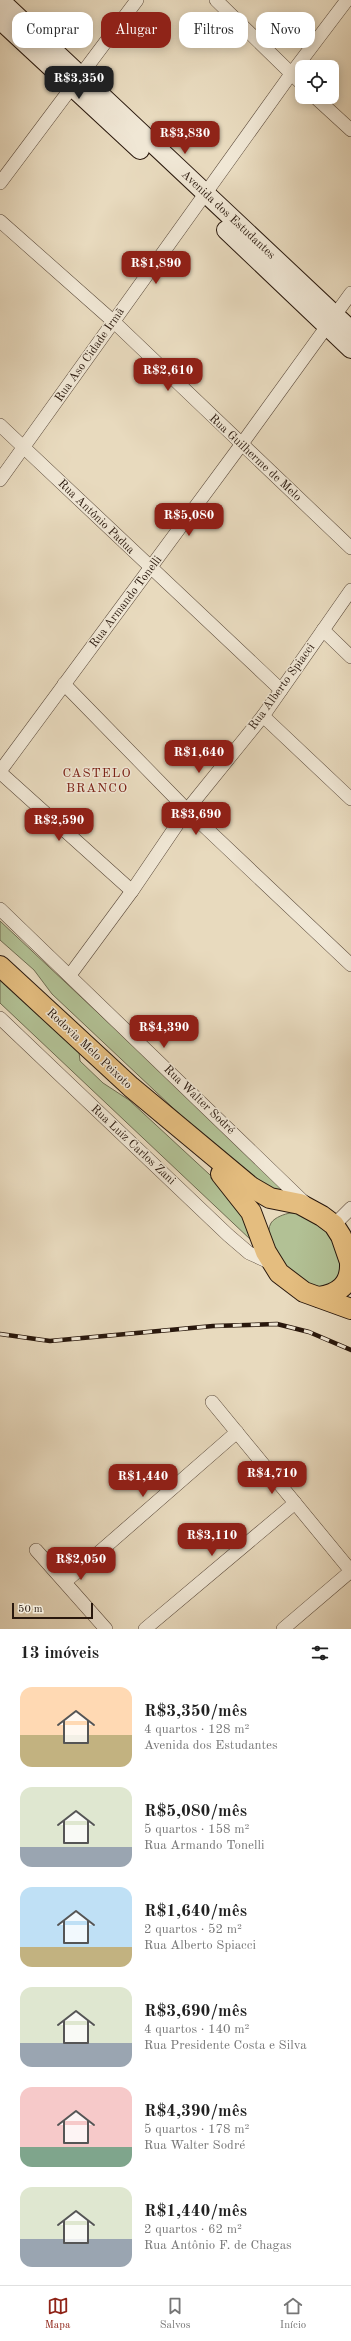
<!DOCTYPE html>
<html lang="pt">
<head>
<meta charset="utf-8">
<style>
  :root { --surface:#fff; --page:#f2f2f2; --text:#222; --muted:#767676; --line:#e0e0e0; --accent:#8f2418 }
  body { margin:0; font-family:"Old Standard TT",serif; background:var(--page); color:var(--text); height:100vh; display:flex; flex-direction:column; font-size:15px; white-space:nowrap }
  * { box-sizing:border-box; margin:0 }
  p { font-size:13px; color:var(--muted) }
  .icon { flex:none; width:22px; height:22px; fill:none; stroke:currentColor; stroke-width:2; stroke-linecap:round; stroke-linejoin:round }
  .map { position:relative; height:1629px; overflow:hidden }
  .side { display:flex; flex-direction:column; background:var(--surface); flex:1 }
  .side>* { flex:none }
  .guide { position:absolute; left:12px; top:12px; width:327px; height:36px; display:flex; gap:8px }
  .tools { position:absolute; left:295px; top:60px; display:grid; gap:8px }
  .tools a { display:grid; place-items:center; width:44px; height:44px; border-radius:8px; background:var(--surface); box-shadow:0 2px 10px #0003; font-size:20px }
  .scale { position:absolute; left:12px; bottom:10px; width:81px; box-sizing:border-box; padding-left:4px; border:2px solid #29180d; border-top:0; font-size:11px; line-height:14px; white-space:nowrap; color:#29180d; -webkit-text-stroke:3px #f0e7d5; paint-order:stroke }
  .price { position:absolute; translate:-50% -34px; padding:0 9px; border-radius:8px; background:var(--accent); color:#fff; font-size:13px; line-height:26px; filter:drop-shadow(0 1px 2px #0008) }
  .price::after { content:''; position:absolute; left:50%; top:24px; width:12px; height:9px; margin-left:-6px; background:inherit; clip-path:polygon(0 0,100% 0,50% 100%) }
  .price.on { background:#222; color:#fff }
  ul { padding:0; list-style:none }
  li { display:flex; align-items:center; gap:12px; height:100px; padding:0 20px }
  li span { display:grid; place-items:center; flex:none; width:112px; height:80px; border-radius:12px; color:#555 }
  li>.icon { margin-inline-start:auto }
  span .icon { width:48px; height:48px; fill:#fffc; stroke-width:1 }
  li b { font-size:17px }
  h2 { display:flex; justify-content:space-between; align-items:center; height:48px; padding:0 20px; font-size:17px }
  .pill { padding:0 14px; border-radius:12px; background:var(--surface); box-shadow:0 2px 10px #0003; font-size:14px; line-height:36px }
  .pill.on { background:var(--accent); color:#fff }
  .dock { display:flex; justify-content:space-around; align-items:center; height:56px; border-top:1px solid var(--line); background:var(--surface); font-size:11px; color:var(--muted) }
  .dock a { display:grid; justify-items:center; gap:2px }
  .dock .on { color:var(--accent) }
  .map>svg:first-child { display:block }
  .green { fill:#b2c195; stroke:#6e6c51 }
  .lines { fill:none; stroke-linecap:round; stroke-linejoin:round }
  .street-casing { stroke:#594839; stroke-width:14 }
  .secondary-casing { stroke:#29180d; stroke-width:20 }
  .primary-casing { stroke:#29180d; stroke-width:22 }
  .street { stroke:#f0e7d5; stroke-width:13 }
  .secondary { stroke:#f0e7d5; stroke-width:18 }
  .primary { stroke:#e4bd7f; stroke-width:20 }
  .rail-casing { stroke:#29180d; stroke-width:4.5 }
  .rail { stroke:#f0e7d5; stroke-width:3; stroke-dasharray:9; stroke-linecap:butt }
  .labels { text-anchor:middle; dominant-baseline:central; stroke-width:3; stroke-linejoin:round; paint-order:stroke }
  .street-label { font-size:12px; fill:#29180d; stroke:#f0e7d5 }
  .neighbourhood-label { font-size:13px; letter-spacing:1px; fill:#7a1f14; stroke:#f0e7d5 }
</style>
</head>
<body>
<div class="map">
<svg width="351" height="1629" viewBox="0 0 351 1629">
  <rect width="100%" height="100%" fill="#e8dabe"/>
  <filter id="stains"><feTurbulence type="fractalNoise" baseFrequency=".005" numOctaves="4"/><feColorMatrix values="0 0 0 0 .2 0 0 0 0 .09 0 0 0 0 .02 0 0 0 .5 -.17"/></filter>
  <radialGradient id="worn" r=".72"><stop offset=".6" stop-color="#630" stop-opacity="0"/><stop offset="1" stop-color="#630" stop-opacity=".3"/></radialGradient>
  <!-- green -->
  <g class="green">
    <polygon points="0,921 290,1193 271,1195 206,1139 52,994 34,970 0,940"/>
    <polygon points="0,977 79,1052 80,1061 103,1083 129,1100 236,1199 251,1240 0,1003"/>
    <path d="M 290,1213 L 297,1213 L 330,1231 L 348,1269 L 329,1290 C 322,1288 314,1287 308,1284 C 293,1276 260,1241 271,1223 C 275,1217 285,1214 290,1213 Z"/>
  </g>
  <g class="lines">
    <defs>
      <g id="street">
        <polyline points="216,0 302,84"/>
        <polyline points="315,97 351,130"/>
        <polyline points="0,183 137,0"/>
        <polyline points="0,221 114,322 351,548"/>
        <polyline points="0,425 281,690"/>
        <polyline points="0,480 291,74 347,0"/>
        <polyline points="323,630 351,657"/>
        <polyline points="64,684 187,810 351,965"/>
        <polyline points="263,716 351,799"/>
        <polyline points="132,891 3,775 1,770 241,445 351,293"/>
        <polyline points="0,909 307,1205"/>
        <polyline points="70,975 132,891 187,810 263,716 351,590"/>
        <polyline points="0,1018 228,1235 249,1253 271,1263"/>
        <polyline points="334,1225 351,1208"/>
        <polyline points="212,1402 351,1571"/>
        <polyline points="36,1550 106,1629"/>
        <polyline points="65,1582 237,1432"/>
        <polyline points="145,1629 295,1503"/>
        <polyline points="283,1629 351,1571"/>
      </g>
      <g id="secondary">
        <polyline points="0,0 351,330"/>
        <polyline points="0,20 140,150"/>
        <polyline points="226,230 351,349"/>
      </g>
      <g id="primary">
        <polyline points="0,966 131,1087 251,1187 270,1198 300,1204 322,1216 334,1225 341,1236 351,1265"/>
        <polyline points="221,1174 251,1212 266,1252 279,1273 304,1292 351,1309"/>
        <path d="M 319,1297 C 338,1294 351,1285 350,1263"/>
      </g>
    </defs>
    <!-- street casing -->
    <use href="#street" class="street-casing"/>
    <!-- secondary casing -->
    <use href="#secondary" class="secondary-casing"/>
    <!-- primary casing -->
    <use href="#primary" class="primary-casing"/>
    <!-- street -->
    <use href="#street" class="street"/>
    <!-- secondary -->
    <use href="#secondary" class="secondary"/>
    <!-- primary -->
    <use href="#primary" class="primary"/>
    <defs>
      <polyline id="rail" points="0,1334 50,1341 213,1326 277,1324 309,1332 351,1350"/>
    </defs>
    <!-- rail casing -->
    <use href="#rail" class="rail-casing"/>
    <!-- rail -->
    <use href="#rail" class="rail"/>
  </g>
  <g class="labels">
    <!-- street labels -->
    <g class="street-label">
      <text transform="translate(228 215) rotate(43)">Avenida dos Estudantes</text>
      <text transform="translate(90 355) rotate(-55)">Rua Aso Cidade Irmã</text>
      <text transform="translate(255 458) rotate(43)">Rua Guilherme de Melo</text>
      <text transform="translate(96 517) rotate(44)">Rua Antônio Padua</text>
      <text transform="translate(126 602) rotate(-53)">Rua Armando Tonelli</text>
      <text transform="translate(282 687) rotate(-54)">Rua Alberto Spiacci</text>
      <text transform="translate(89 1049) rotate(43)">Rodovia Melo Peixoto</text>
      <text transform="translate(199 1100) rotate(44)">Rua Walter Sodré</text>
      <text transform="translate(133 1145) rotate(43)">Rua Luiz Carlos Zani</text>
    </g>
    <!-- neighbourhood labels -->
    <g class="neighbourhood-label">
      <text x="97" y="773">CASTELO<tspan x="97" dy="15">BRANCO</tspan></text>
    </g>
  </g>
  <rect width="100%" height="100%" filter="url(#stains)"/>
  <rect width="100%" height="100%" fill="url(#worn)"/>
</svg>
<div class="tools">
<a><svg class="icon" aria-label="locate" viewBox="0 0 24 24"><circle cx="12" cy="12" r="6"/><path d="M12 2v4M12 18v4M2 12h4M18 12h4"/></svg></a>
</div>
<div class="scale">50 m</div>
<b class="price on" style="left:79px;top:100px">R$3,350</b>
<b class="price" style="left:185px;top:155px">R$3,830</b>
<b class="price" style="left:156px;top:285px">R$1,890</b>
<b class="price" style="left:168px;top:392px">R$2,610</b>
<b class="price" style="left:189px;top:537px">R$5,080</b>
<b class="price" style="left:199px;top:774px">R$1,640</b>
<b class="price" style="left:196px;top:836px">R$3,690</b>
<b class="price" style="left:59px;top:842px">R$2,590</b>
<b class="price" style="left:164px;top:1049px">R$4,390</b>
<b class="price" style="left:272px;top:1495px">R$4,710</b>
<b class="price" style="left:143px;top:1498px">R$1,440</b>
<b class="price" style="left:212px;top:1557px">R$3,110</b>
<b class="price" style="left:81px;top:1581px">R$2,050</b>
<div class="guide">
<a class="pill">Comprar</a>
<a class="pill on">Alugar</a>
<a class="pill">Filtros</a>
<a class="pill">Novo</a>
</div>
</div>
<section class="side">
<h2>13 imóveis<svg class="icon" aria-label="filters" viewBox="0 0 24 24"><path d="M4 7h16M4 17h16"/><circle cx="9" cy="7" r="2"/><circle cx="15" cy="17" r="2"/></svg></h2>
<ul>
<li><span style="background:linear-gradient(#ffd9b3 60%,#c2b280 0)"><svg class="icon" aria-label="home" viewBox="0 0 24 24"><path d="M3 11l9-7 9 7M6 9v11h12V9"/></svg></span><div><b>R$3,350/mês</b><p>4 quartos · 128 m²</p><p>Avenida dos Estudantes</p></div></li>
<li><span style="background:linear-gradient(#dfe7d0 75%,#9aa5b1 0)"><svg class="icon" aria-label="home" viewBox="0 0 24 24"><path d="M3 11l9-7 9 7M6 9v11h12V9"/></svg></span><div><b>R$5,080/mês</b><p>5 quartos · 158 m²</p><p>Rua Armando Tonelli</p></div></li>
<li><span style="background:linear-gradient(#bfe0f5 75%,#c2b280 0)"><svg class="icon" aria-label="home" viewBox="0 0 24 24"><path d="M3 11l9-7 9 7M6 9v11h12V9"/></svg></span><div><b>R$1,640/mês</b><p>2 quartos · 52 m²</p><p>Rua Alberto Spiacci</p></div></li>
<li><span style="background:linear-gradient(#dfe7d0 70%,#9aa5b1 0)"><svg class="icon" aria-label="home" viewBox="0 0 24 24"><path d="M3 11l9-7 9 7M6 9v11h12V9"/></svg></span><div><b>R$3,690/mês</b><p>4 quartos · 140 m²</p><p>Rua Presidente Costa e Silva</p></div></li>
<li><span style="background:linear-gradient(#f6c9c9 75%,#7fa58c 0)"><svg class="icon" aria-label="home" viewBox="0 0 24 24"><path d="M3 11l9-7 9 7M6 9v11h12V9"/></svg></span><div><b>R$4,390/mês</b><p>5 quartos · 178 m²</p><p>Rua Walter Sodré</p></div></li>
<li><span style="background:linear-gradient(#dfe7d0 65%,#9aa5b1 0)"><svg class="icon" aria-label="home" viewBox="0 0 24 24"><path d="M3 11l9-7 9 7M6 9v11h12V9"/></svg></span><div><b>R$1,440/mês</b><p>2 quartos · 62 m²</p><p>Rua Antônio F. de Chagas</p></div></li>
</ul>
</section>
<nav class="dock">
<a class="on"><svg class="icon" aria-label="map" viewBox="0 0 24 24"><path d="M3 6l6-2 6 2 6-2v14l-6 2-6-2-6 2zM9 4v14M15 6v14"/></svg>Mapa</a>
<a><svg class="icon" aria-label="saved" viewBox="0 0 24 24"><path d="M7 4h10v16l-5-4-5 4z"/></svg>Salvos</a>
<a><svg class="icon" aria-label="home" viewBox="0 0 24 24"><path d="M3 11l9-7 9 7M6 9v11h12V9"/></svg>Início</a>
</nav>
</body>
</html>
